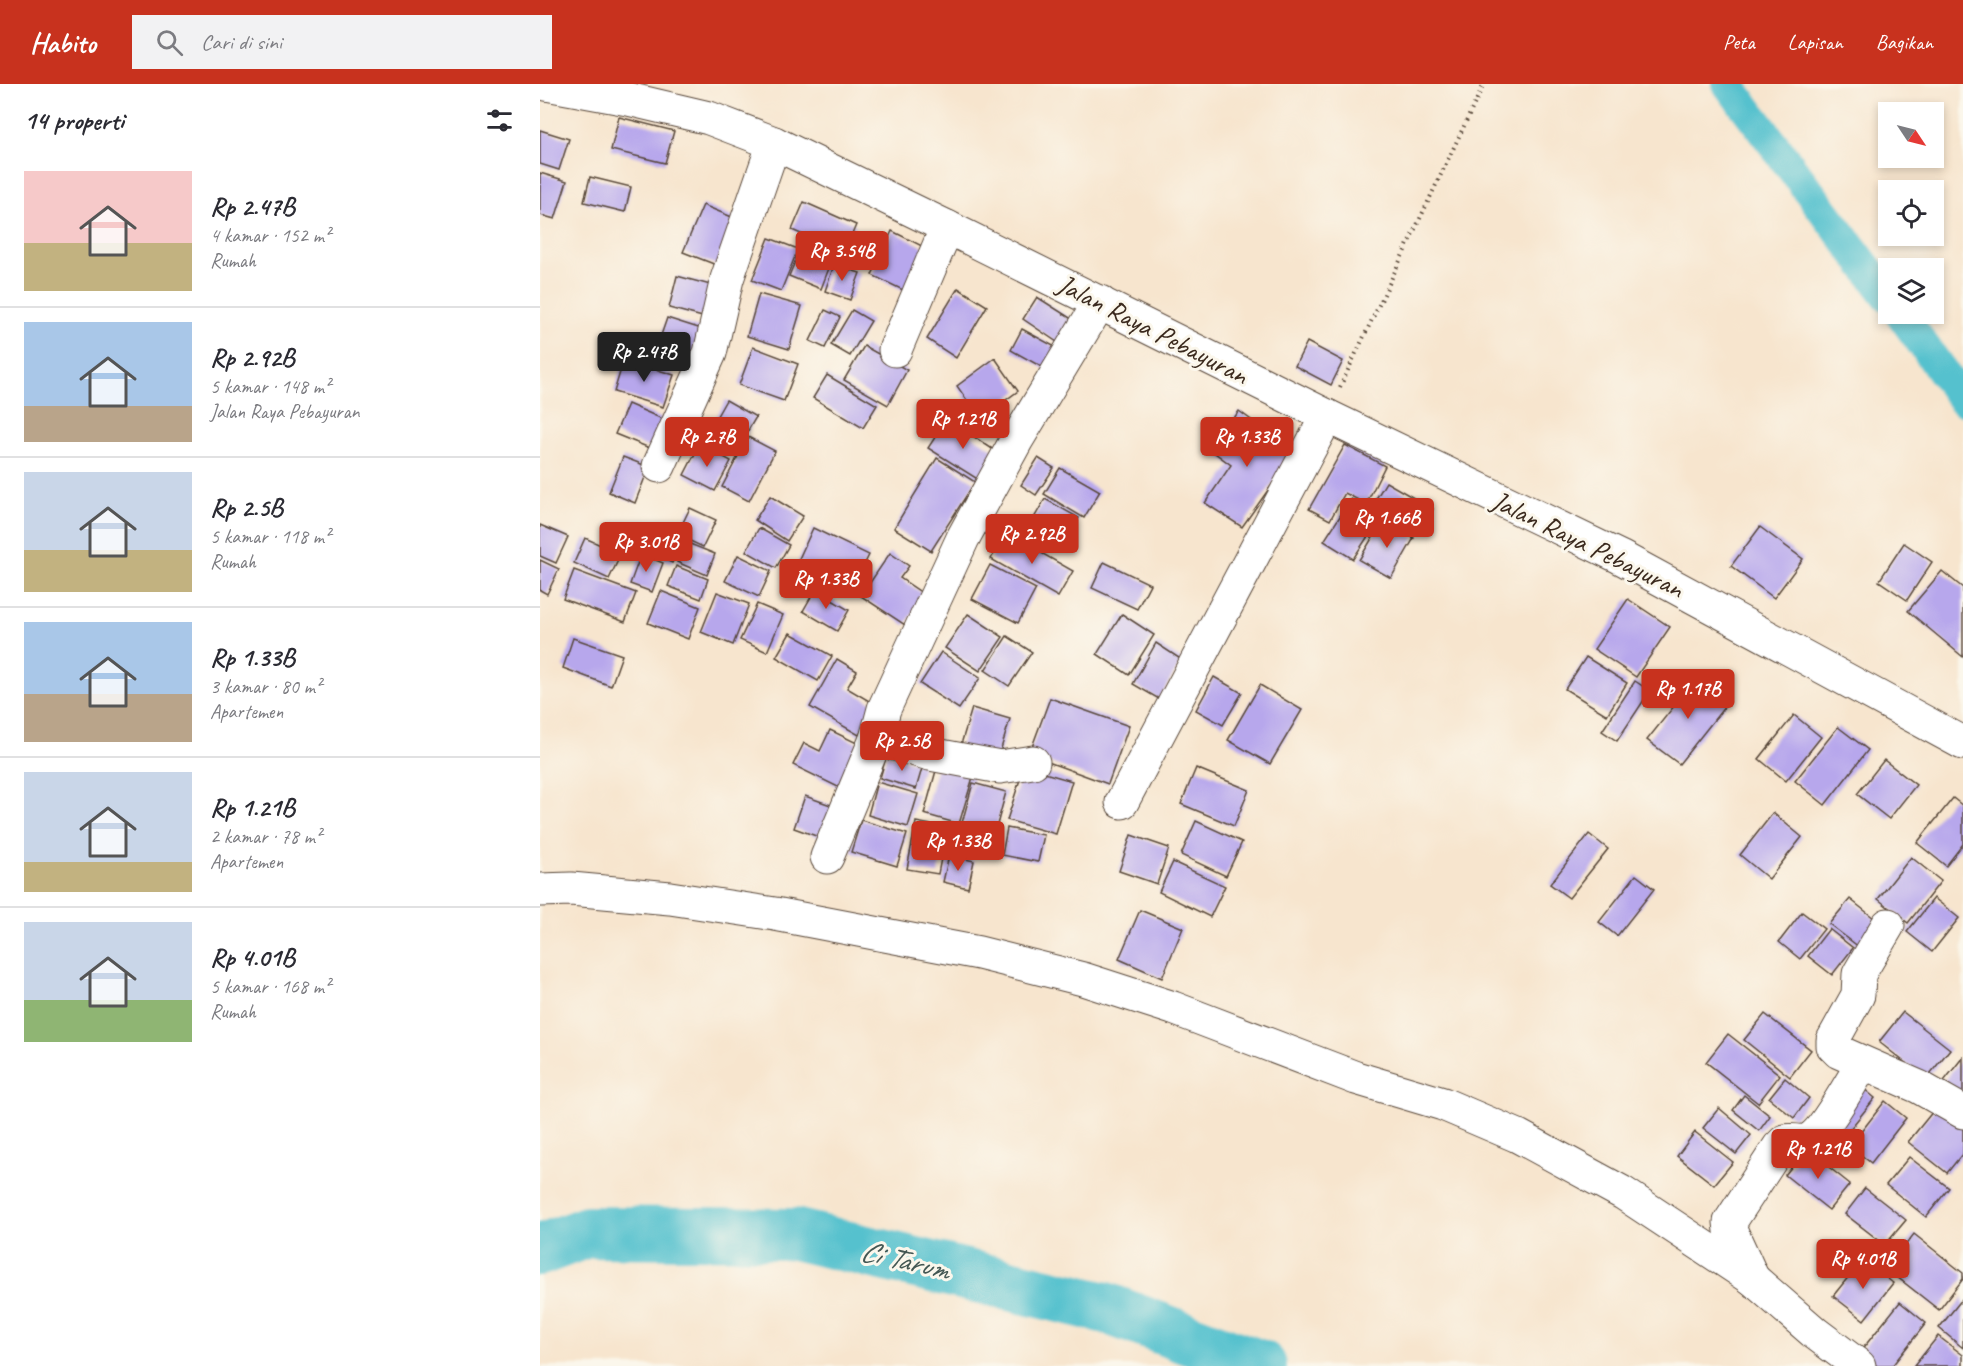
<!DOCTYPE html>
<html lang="id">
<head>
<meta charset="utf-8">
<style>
  :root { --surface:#fff; --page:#f2f2f3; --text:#2b2b33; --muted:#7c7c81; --line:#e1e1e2; --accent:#c8321e }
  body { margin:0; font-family:Caveat,sans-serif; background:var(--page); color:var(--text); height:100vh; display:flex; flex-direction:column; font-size:22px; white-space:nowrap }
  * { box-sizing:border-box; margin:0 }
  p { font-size:20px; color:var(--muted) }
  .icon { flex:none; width:33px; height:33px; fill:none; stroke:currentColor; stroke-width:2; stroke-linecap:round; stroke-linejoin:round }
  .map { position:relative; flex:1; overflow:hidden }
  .details { display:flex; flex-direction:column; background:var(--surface); width:540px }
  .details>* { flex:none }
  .needle { width:39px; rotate:125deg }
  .fabs { position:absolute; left:1338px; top:18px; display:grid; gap:12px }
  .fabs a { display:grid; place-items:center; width:66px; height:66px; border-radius:0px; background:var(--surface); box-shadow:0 3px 9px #0003; font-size:30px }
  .price { position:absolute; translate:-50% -51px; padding:0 14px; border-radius:6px; background:var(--accent); color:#fff; font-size:20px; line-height:39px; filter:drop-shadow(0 2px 3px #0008) }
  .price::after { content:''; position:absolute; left:50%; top:36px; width:18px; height:14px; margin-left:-9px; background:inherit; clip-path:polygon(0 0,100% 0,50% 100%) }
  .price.current { background:#222; color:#fff }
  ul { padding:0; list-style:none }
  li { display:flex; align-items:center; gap:18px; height:150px; padding:0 24px }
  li+li { border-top:2px solid var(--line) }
  li span { display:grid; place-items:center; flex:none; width:168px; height:120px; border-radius:0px; color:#555 }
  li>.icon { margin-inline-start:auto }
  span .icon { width:72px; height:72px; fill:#fffc; stroke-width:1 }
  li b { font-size:26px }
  h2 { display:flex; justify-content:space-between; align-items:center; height:72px; padding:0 24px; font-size:26px }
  header { display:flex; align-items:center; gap:36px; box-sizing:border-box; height:84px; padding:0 30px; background:var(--accent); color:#fff }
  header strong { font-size:28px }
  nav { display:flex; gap:33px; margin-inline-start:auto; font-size:21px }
  .search { width:420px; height:54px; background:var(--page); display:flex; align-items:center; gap:15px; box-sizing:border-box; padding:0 21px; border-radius:0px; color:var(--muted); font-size:22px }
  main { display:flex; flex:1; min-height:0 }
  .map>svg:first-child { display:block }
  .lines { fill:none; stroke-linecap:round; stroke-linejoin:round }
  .canal { stroke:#55c1ce; stroke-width:32 }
  .river { stroke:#55c1ce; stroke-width:52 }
  .building { fill:#b7a7ec }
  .minor-casing { stroke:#574638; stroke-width:35 }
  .major-casing { stroke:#574638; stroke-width:35 }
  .path { stroke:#574638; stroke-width:4; stroke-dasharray:1.5 4.5; stroke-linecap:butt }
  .minor { stroke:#fff; stroke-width:33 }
  .major { stroke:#fff; stroke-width:33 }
  .labels { text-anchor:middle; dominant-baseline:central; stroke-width:6; stroke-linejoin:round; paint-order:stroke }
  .street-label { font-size:28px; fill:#3b2a1e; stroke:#fbf7ec }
  .water-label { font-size:30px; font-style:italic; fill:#435753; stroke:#fbf7ec }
</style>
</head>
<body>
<header>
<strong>Habito</strong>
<div class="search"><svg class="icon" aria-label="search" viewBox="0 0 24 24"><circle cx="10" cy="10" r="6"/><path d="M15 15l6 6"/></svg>Cari di sini</div>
<nav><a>Peta</a><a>Lapisan</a><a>Bagikan</a></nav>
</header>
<main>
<section class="details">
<h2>14 properti<svg class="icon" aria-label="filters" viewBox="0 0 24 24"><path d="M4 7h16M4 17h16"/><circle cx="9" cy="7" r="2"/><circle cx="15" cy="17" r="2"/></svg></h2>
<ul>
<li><span style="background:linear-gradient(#f6c9c9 60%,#c2b280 0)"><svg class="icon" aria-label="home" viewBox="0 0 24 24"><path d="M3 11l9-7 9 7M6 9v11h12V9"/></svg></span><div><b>Rp 2.47B</b><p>4 kamar · 152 m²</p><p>Rumah</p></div></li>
<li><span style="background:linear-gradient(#a9c7e8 70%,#b9a48a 0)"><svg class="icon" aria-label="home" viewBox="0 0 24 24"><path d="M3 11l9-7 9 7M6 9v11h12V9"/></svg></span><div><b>Rp 2.92B</b><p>5 kamar · 148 m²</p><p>Jalan Raya Pebayuran</p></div></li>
<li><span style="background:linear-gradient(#c9d6e8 65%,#c2b280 0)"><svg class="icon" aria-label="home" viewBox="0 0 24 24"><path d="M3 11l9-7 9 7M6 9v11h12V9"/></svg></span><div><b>Rp 2.5B</b><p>5 kamar · 118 m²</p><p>Rumah</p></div></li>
<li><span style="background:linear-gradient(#a9c7e8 60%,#b9a48a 0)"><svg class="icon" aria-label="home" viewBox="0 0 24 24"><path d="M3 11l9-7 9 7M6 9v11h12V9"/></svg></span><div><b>Rp 1.33B</b><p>3 kamar · 80 m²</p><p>Apartemen</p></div></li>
<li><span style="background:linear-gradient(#c9d6e8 75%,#c2b280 0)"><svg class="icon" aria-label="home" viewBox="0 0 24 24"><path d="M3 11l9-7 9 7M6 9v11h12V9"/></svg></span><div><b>Rp 1.21B</b><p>2 kamar · 78 m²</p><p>Apartemen</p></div></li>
<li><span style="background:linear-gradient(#c9d6e8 65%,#8fb573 0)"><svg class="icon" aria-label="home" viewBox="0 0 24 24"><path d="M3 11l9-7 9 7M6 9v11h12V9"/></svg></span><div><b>Rp 4.01B</b><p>5 kamar · 168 m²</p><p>Rumah</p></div></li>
</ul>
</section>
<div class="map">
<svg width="1423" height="1282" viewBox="0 0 1423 1282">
  <rect width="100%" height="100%" fill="#fbf7ec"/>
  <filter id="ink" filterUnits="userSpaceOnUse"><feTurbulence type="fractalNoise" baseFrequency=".0167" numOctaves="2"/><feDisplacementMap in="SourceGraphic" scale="12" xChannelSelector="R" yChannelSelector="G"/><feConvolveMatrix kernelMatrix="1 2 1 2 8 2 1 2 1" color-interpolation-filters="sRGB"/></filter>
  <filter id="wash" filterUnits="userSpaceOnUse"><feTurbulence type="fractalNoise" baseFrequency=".008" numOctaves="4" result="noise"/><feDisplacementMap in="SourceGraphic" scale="24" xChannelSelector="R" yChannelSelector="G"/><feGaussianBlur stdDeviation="1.35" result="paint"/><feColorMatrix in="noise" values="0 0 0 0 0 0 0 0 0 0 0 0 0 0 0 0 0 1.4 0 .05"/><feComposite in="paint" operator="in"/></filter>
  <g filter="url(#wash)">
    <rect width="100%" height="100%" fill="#f7e5ce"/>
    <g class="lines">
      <!-- canal -->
      <g class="canal">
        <polyline points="1188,0 1348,212"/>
        <polyline points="1361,230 1423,316"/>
      </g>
      <!-- river -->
      <polyline class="river" points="0,1166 47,1148 254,1150 566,1224 721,1282"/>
    </g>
    <g id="blocks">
      <!-- building -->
      <g class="building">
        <polygon points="79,33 134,47 125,79 71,66"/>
        <polygon points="0,46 29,55 19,86 0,80"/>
        <polygon points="0,89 27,97 15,135 0,131"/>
        <polygon points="50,93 91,103 85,128 44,118"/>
        <polygon points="264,118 316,141 304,169 252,146"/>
        <polygon points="163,121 199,136 179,182 143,168"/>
        <polygon points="352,147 386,164 365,207 332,191"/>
        <polygon points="229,154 258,165 241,207 212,196"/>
        <polygon points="260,166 291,179 281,205 249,192"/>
        <polygon points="294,181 320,189 310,216 285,207"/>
        <polygon points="137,192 178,203 170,235 129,224"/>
        <polygon points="418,204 447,222 416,274 387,255"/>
        <polygon points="219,210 262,222 249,265 207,252"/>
        <polygon points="497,213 538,239 523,262 483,235"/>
        <polygon points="285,226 300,233 285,264 270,257"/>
        <polygon points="312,226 331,237 310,272 291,261"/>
        <polygon points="127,234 168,247 159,273 118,260"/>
        <polygon points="482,245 519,265 507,286 471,266"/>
        <polygon points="767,258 803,277 791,301 755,282"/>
        <polygon points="324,262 367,286 348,321 304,296"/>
        <polygon points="213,263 258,280 244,317 199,301"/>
        <polygon points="455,274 478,307 440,335 417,302"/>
        <polygon points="84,275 134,291 123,323 74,308"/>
        <polygon points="287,291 337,321 323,344 273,314"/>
        <polygon points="186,316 216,333 193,372 164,355"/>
        <polygon points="88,320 134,340 122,369 75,350"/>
        <polygon points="699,327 755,368 702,443 665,419 691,381 671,366"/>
        <polygon points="407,335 457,368 439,396 388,364"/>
        <polygon points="208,353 235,367 209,417 182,403"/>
        <polygon points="160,360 191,377 175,407 144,391"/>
        <polygon points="805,361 845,382 826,420 805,409 790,436 769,425"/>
        <polygon points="83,373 109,383 95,419 69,408"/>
        <polygon points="397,374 435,398 391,467 354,444"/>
        <polygon points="498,374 514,384 496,411 481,401"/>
        <polygon points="520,384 560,407 544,434 504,410"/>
        <polygon points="846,398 893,425 879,450 831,423"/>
        <polygon points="230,412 263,432 247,457 215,436"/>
        <polygon points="505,415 539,434 520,467 486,448"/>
        <polygon points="811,415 840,434 813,475 784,457"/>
        <polygon points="150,424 176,436 163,463 137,451"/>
        <polygon points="843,436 874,454 851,494 819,476"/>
        <polygon points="0,441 28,453 16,479 0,472"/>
        <polygon points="1220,443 1263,475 1234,514 1191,482"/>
        <polygon points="219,444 249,461 236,484 206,467"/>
        <polygon points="273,444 329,471 313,503 258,477"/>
        <polygon points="466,449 533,487 518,513 451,475"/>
        <polygon points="117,450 141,460 132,479 108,468"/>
        <polygon points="45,454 81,470 69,495 34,479"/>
        <polygon points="145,458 175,470 167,491 137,478"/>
        <polygon points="1364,459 1392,478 1367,516 1339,497"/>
        <polygon points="350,469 369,482 360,494 385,511 365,541 321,512"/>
        <polygon points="101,470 123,479 112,508 90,500"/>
        <polygon points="198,471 231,487 219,513 185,497"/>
        <polygon points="0,476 19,485 7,510 0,506"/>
        <polygon points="564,478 610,500 597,525 552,504"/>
        <polygon points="450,481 496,505 478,539 432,515"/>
        <polygon points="136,482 168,495 161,515 128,502"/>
        <polygon points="34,486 96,509 85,538 23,515"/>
        <polygon points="1402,487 1423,504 1423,573 1368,527"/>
        <polygon points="275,506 309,526 297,547 263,527"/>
        <polygon points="121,507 160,523 148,555 108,539"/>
        <polygon points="177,508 209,520 193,561 161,548"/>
        <polygon points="1088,515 1130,543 1096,593 1054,565"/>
        <polygon points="217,520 243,531 227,568 200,556"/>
        <polygon points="428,530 463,553 440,587 405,564"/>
        <polygon points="582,530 614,551 589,591 557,570"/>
        <polygon points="250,549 292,572 278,597 236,573"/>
        <polygon points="467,552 492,568 469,602 445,586"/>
        <polygon points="33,554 82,571 71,602 23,584"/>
        <polygon points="616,559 642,576 619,615 593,600"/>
        <polygon points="401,568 440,594 419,625 380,600"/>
        <polygon points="1046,573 1087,599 1067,631 1025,605"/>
        <polygon points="297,575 317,587 307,604 336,621 319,651 270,623"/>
        <polygon points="1158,592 1189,617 1139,680 1107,656"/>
        <polygon points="674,593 702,609 683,641 656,626"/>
        <polygon points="1095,597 1110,607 1077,657 1062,647"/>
        <polygon points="720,601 762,626 730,680 688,656"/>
        <polygon points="510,614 589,642 568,700 489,671"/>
        <polygon points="432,624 470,635 457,678 419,667"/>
        <polygon points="1254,631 1281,653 1246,697 1219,675"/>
        <polygon points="1298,643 1328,666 1285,721 1255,697"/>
        <polygon points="290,646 319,660 298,703 253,681 264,659 280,667"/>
        <polygon points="347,670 383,681 376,705 340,694"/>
        <polygon points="1344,676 1376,701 1349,735 1317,710"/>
        <polygon points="397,683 433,693 419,740 384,730"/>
        <polygon points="484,683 532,697 516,750 467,736"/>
        <polygon points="656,684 709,706 694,742 641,720"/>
        <polygon points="337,698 378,710 368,743 328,731"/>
        <polygon points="433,699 466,708 455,748 422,739"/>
        <polygon points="265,712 302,725 290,757 254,744"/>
        <polygon points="1413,714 1423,722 1423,760 1406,782 1377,759"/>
        <polygon points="1233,729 1262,753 1229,795 1200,771"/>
        <polygon points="321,736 367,750 357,782 311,768"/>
        <polygon points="656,737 702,758 686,792 641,771"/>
        <polygon points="376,738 407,744 398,790 367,785"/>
        <polygon points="467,744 504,751 498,778 462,771"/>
        <polygon points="1049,750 1068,765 1029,814 1010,800"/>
        <polygon points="591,751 629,764 617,800 579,787"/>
        <polygon points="409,771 434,777 428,804 403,798"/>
        <polygon points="1371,773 1401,797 1368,839 1338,815"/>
        <polygon points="633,778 685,802 670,833 619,808"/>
        <polygon points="1096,791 1114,805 1077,852 1059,838"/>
        <polygon points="1394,814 1419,834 1392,868 1367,848"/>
        <polygon points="1310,815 1339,838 1319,863 1289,840"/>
        <polygon points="600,826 643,844 622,894 579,875"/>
        <polygon points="1262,828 1284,845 1260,875 1239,858"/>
        <polygon points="1289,845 1313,864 1292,891 1268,872"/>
        <polygon points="1363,928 1410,965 1386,995 1339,958"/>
        <polygon points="1225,930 1271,966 1250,993 1204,956"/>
        <polygon points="1188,950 1240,991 1218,1019 1166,978"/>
        <polygon points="1423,973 1423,1011 1404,997"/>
        <polygon points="1245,994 1269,1014 1254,1034 1229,1014"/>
        <polygon points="1323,1004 1335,1014 1306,1050 1294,1040"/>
        <polygon points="1204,1011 1230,1032 1219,1047 1193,1026"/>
        <polygon points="1345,1017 1366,1034 1331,1079 1310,1062"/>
        <polygon points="1398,1021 1423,1041 1423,1069 1407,1089 1368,1058"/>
        <polygon points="1179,1024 1211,1051 1196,1070 1163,1044"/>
        <polygon points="1155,1048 1193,1078 1174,1101 1137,1072"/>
        <polygon points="1266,1065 1310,1100 1289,1126 1245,1091"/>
        <polygon points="1369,1073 1409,1104 1386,1133 1346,1101"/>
        <polygon points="1325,1104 1366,1136 1345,1161 1305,1130"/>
        <polygon points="1374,1150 1423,1189 1423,1195 1399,1226 1347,1185"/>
        <polygon points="1323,1175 1353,1199 1324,1236 1293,1212"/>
        <polygon points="1423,1214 1423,1264 1399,1244"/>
        <polygon points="1360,1218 1386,1239 1352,1282 1337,1282 1320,1268"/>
        <polygon points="1398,1252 1423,1271 1423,1282 1374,1282"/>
      </g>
    </g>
  </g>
  <g filter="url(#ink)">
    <use href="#blocks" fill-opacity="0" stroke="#574638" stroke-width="1.5"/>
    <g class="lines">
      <defs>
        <g id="minor">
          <polyline points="355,266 407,143"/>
          <polyline points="119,382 170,269 187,195 234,59"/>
          <polyline points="336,655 390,670 460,683 493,678"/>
          <polyline points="582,718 787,332"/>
          <polyline points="287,773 336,655 344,625 423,454 476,357 560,218"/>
          <polyline points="0,806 31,805 130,814 235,830 439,869 543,895 633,924 816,994 903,1020 978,1052 1083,1109 1213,1195 1275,1249 1319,1282"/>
          <polyline points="1348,841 1319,890 1318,911 1293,956 1293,962 1299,968 1379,1003 1423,1028"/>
          <path d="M 1213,1195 L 1191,1147 L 1190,1138 L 1239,1063 L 1245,1057 C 1253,1055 1260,1059 1268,1056 C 1284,1049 1312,996 1323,979"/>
        </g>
        <polyline id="major" points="6,0 88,15 169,34 234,59 407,143 787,332 1080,473 1423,659"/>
      </defs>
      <!-- minor casing -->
      <use href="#minor" class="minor-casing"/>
      <!-- major casing -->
      <use href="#major" class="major-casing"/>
      <!-- path -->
      <polyline class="path" points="800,303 944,0"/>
      <!-- minor -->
      <use href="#minor" class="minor"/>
      <!-- major -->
      <use href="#major" class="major"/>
    </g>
  </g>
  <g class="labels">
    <!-- street labels -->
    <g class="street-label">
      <text transform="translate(613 245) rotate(27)">Jalan Raya Pebayuran</text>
      <text transform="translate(1048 460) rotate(26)">Jalan Raya Pebayuran</text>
    </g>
    <!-- water labels -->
    <g class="water-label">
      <text transform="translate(365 1176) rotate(13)">Ci Tarum</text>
    </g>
  </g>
</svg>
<div class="fabs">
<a><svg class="needle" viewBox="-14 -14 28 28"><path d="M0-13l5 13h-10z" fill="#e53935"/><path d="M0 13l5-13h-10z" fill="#7c7c81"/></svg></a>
<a><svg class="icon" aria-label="locate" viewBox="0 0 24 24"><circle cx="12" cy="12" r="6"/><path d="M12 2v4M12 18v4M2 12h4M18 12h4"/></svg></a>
<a><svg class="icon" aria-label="layers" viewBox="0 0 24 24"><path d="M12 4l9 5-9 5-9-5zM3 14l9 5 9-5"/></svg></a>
</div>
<b class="price" style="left:302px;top:198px">Rp 3.54B</b>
<b class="price current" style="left:104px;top:299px">Rp 2.47B</b>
<b class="price" style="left:423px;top:366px">Rp 1.21B</b>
<b class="price" style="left:167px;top:384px">Rp 2.7B</b>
<b class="price" style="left:707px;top:384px">Rp 1.33B</b>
<b class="price" style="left:847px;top:465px">Rp 1.66B</b>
<b class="price" style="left:492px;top:481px">Rp 2.92B</b>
<b class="price" style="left:106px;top:489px">Rp 3.01B</b>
<b class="price" style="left:286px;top:526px">Rp 1.33B</b>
<b class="price" style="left:1148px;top:636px">Rp 1.17B</b>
<b class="price" style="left:362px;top:688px">Rp 2.5B</b>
<b class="price" style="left:418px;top:788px">Rp 1.33B</b>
<b class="price" style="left:1278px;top:1096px">Rp 1.21B</b>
<b class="price" style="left:1323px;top:1206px">Rp 4.01B</b>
</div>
</main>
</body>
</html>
